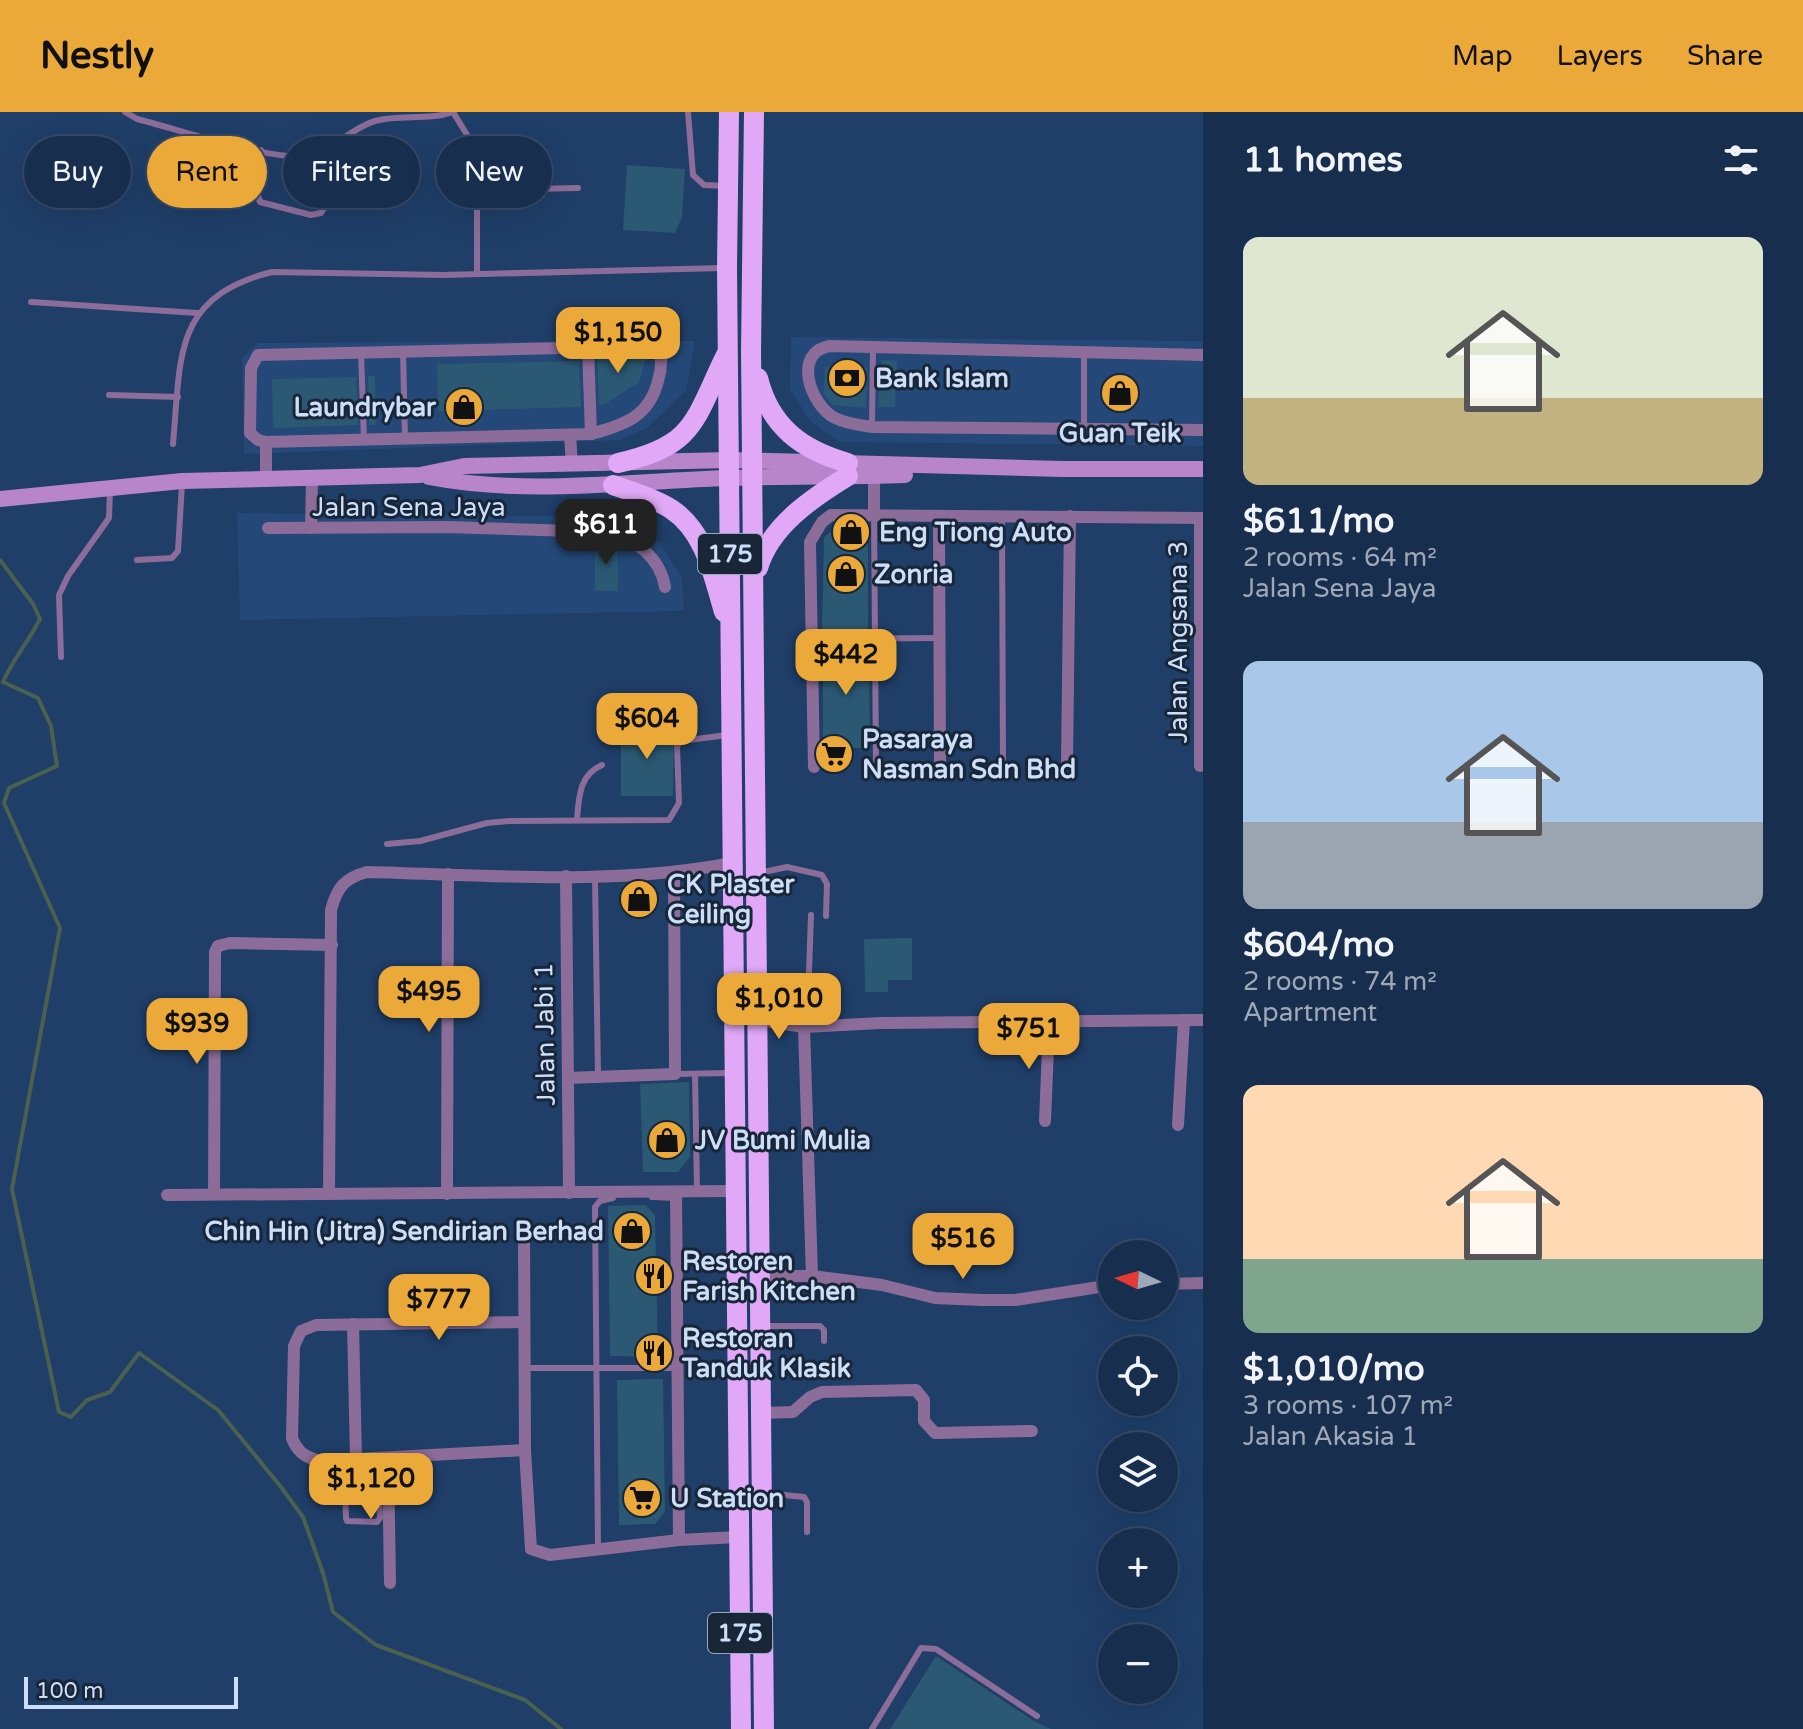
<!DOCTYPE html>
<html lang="en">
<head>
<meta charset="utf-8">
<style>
  :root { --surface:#172e4e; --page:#203655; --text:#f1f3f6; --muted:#9ea8b6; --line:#364a66; --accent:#eba93a }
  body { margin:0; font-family:"Varela Round",sans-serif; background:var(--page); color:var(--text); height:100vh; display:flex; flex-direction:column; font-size:30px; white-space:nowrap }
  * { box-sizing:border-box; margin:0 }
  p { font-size:26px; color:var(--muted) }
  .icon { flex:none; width:44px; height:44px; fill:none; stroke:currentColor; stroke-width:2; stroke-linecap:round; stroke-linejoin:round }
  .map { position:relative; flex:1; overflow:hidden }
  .drawer { display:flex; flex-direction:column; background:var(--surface); width:600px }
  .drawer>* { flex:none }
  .top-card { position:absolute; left:24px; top:24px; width:760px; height:72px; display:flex; gap:16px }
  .needle { width:52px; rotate:275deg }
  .tools { position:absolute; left:1098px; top:1128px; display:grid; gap:16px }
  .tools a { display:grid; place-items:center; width:80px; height:80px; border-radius:50%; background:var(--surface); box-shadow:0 8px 32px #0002,0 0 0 2px var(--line); font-size:40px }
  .scale { position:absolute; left:24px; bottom:20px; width:214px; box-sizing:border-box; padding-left:8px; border:4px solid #ccdef8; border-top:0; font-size:22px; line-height:28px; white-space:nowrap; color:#ccdef8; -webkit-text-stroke:6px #182638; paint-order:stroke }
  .price { position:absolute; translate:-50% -68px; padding:0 18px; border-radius:16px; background:var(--accent); color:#111; font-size:26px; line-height:52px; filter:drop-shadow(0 2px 4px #0008) }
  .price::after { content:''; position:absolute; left:50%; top:48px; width:24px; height:18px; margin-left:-12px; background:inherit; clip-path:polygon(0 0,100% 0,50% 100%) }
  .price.selected { background:#222; color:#fff }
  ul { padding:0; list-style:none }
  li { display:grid; align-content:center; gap:16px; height:424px; padding:0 40px }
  li span { display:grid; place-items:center; height:248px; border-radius:16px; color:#555 }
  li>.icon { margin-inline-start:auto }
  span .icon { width:144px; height:144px; fill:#fffc; stroke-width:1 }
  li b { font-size:34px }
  h2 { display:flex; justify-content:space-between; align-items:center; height:96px; padding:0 40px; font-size:34px }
  .pill { padding:0 28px; border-radius:36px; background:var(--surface); box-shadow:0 8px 32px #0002,0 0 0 2px var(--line); font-size:28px; line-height:72px }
  .pill.selected { background:var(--accent); color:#111 }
  header { display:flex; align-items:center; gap:48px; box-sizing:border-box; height:112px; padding:0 40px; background:var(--accent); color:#111 }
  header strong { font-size:38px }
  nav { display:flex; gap:44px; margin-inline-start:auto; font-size:28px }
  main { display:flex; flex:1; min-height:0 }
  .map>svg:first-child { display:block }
  .built { fill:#244877 }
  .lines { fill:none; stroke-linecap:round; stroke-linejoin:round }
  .stream { stroke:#4b614f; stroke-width:4 }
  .building { fill:#2b5974 }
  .service { stroke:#8c6d99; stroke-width:6 }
  .minor { stroke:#8c6d99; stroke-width:12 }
  .secondary { stroke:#b885cb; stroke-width:16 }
  .trunk { stroke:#e0a8f6; stroke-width:20 }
  .labels { text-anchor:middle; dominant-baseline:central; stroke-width:6; stroke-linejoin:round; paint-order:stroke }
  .shield { fill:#182638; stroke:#96a7be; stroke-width:2 }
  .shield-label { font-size:24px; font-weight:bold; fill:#ccdef8 }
  .poi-label { font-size:26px; font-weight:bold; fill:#ccdef8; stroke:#182638; text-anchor:start }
  .street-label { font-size:26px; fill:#ccdef8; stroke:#182638 }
</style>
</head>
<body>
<header>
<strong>Nestly</strong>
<nav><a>Map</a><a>Layers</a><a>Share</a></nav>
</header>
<main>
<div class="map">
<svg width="1203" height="1617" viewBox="0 0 1203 1617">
  <rect width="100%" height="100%" fill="#1f3e68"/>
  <!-- built -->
  <g class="built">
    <polygon points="791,225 1203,229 1203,334 840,330 810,309 790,277"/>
    <polygon points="695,229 686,279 647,316 621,328 244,342 242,246 258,231"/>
    <polygon points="237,401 612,405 659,430 682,465 684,499 240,508"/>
  </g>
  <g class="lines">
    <!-- stream -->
    <path class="stream" d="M 0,448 L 33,492 L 40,507 C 29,529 13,547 3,570 L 38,586 L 51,614 L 57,654 L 9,676 L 4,691 L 60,816 L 12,1077 L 59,1300 L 71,1305 L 87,1288 L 110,1280 L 139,1241 L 218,1298 L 281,1375 L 303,1405 L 323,1461 L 333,1500 L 376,1533 L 525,1588 L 561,1617"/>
  </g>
  <!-- building -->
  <g class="building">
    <polygon points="627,53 685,57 682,105 675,121 623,118"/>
    <polygon points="647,243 639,270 605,292 599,293 597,244"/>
    <polygon points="882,248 897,249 895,295 878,295 879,257 882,257"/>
    <polygon points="579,249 581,295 438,299 437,252"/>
    <polygon points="825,255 867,256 866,296 832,293 824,281"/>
    <polygon points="368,264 375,264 376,313 369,313"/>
    <polygon points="356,265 358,313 273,316 272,267"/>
    <polygon points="840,413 868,414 868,521 822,521 824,425"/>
    <polygon points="595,429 605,429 618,438 618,479 595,479"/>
    <polygon points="823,533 869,534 870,636 823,636"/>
    <polygon points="674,614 673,684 621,684 621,615"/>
    <polygon points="905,826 912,826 912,868 888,868 888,880 865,880 864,827"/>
    <polygon points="689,970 690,1045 678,1060 643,1060 640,972"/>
    <polygon points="646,1093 655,1103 658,1245 610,1244 608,1094"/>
    <polygon points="663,1267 665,1400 655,1412 619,1413 617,1268"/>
    <polygon points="936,1544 1034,1609 1051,1617 890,1617"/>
  </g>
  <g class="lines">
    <!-- service -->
    <g class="service">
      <path d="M 125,0 L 137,7 C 177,17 268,48 304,44 C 331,42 350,16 375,9 C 401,2 428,9 453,0"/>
      <polyline points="453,0 469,26 477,51 477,162"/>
      <polyline points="688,0 693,63 704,73 725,74"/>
      <polyline points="261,38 255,74 260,90 311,103 321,101 330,86 334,33"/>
      <polyline points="477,78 578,76"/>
      <polyline points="31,190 197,201"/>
      <polyline points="403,239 405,328"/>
      <polyline points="361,240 364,328"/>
      <polyline points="1084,242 1084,317"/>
      <polyline points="109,283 178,285"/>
      <polyline points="872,315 873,236"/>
      <path d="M 173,332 C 181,246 172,185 272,160 L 443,163 L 723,156"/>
      <polyline points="874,403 876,654"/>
      <polyline points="1002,405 1003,652"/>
      <polyline points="137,448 172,446 178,439 182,372"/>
      <polyline points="813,527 939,526"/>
      <polyline points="61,545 59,483 68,464 109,406 110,379"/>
      <path d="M 577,707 C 579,685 579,663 602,653"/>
      <polyline points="387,732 420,729 487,711 509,709 669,708 679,691 677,634 681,629 727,623"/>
      <polyline points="759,761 787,755 822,763 827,772 826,804"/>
      <polyline points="595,765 598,965"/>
      <polyline points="808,888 811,803"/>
      <polyline points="675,962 730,961"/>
      <polyline points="695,962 697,1078"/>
      <polyline points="652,1085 676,1086"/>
      <polyline points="763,1214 820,1214 824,1218 824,1229"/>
      <polyline points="525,1256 677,1256"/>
      <polyline points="344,1348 346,1406 347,1409 377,1410 380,1406 377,1360 345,1360"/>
      <polyline points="764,1381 804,1385 807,1390 807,1420"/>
      <polyline points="598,1437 595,1095 600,1089 613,1086"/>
      <polyline points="872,1617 921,1536 936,1537 1037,1604"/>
    </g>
    <!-- minor -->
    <g class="minor">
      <path d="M 652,234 L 660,237 C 662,247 661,259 658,269 C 649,305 624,313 591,322 L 266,330 L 258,328 L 250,321 L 251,256 L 258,243 Z"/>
      <polyline points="588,236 591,322"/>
      <path d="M 1203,243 L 830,234 C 792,240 810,293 835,306 C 847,312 860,313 872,315 L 1203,318"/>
      <polyline points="570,323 572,353"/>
      <polyline points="266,330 266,366"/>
      <polyline points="874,403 874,364"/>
      <polyline points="939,406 940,653"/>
      <polyline points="1200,406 1200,654"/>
      <path d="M 268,416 L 447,415 L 605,420 C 635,426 660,445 665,475"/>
      <polyline points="311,416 312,366"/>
      <polyline points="1067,651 1070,404"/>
      <polyline points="814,655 810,430 822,410 831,403 1203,406"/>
      <polyline points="566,764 569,1081"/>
      <polyline points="759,908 804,915 881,911 1203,908"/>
      <polyline points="568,966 675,962 674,761"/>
      <polyline points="1045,1009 1049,910"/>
      <polyline points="1178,1013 1184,908"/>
      <polyline points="676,1080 679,1428"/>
      <polyline points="214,1082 215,840 218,834 230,831 332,833"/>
      <path d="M 329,1082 L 331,798 C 337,776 344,766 367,760 C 487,763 613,774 732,751"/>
      <polyline points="447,1082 448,762"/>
      <polyline points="167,1083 735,1079"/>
      <polyline points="524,1119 525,1338 531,1437 550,1443 679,1428 738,1425"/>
      <polyline points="760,1164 812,1164 804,915"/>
      <polyline points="812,1164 882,1173 935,1186 982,1188 1015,1188 1112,1173"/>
      <polyline points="1164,1172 1203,1171"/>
      <polyline points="353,1212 356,1347 525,1338"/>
      <polyline points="760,1301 793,1300 810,1285 822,1280 916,1278 924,1288 924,1309 935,1321 1032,1319"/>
      <polyline points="388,1346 390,1471"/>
      <path d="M 356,1347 C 332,1349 302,1355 292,1326 L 294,1234 L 301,1219 L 316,1213 L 523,1210"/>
    </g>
    <!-- secondary -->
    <g class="secondary">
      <path d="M 429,365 C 526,384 629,369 728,366 C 787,364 846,365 905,363"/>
      <polyline points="0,387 182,369 420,363 464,354 730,348 1062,357 1203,357"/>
    </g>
    <!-- trunk -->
    <g class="trunk">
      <polyline points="729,0 727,156 741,1617"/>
      <polyline points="754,0 751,239 764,1617"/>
      <path d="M 758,266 C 770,315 802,338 848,351"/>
      <path d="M 618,351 C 696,334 694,308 726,243"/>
      <path d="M 613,373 C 632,380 654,386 671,397 C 705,419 713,463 724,500"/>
      <path d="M 758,456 C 770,414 812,386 848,364"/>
    </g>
  </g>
  <!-- icons -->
  <defs>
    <symbol id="bank-disc" viewBox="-11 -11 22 22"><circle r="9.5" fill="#eba93a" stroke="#182638"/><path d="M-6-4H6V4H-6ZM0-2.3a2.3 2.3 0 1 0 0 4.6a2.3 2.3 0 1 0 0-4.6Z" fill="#111"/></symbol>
    <symbol id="shop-disc" viewBox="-11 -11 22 22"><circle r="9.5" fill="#eba93a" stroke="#182638"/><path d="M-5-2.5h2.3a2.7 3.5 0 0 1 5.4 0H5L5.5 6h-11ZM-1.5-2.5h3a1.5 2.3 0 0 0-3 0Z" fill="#111"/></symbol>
    <symbol id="supermarket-disc" viewBox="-11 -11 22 22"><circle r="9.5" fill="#eba93a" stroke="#182638"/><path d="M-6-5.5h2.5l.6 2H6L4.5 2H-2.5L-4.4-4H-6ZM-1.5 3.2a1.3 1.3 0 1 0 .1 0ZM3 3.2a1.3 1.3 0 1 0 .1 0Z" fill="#111"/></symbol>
    <symbol id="restaurant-disc" viewBox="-11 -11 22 22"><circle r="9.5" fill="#eba93a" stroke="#182638"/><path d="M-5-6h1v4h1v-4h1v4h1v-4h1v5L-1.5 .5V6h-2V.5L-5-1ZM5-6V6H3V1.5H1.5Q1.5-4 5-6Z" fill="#111"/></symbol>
  </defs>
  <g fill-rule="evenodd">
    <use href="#bank-disc" x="825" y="244" width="44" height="44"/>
    <use href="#shop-disc" x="1098" y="259" width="44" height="44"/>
    <use href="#shop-disc" x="442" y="273" width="44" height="44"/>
    <use href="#shop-disc" x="829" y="398" width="44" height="44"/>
    <use href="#shop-disc" x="824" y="440" width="44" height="44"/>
    <use href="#supermarket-disc" x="812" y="620" width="44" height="44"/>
    <use href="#shop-disc" x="617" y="765" width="44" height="44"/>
    <use href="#shop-disc" x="645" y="1006" width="44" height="44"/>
    <use href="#shop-disc" x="610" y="1097" width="44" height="44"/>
    <use href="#restaurant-disc" x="632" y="1142" width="44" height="44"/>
    <use href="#restaurant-disc" x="632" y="1219" width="44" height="44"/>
    <use href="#supermarket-disc" x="620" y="1364" width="44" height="44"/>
  </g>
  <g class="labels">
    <!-- shield labels -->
    <g class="shield">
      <rect x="698" y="422" width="64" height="40" rx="6"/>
      <rect x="708" y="1501" width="64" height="40" rx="6"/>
    </g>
    <g class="shield-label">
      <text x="730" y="442">175</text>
      <text x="740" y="1521">175</text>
    </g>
    <!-- poi labels -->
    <g class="poi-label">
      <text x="875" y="266">Bank Islam</text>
      <text x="436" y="295" text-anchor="end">Laundrybar</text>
      <text x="1120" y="321" text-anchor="middle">Guan Teik</text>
      <text x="879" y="420">Eng Tiong Auto</text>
      <text x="874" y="462">Zonria</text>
      <text x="862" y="627">Pasaraya<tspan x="862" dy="30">Nasman Sdn Bhd</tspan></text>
      <text x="667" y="772">CK Plaster<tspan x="667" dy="30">Ceiling</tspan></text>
      <text x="695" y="1028">JV Bumi Mulia</text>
      <text x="604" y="1119" text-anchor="end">Chin Hin (Jitra) Sendirian Berhad</text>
      <text x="682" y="1149">Restoren<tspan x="682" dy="30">Farish Kitchen</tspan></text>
      <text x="682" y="1226">Restoran<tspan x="682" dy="30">Tanduk Klasik</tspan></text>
      <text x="670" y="1386">U Station</text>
    </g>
    <!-- street labels -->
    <g class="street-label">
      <text x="409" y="395">Jalan Sena Jaya</text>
      <text transform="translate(1178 530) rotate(-90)">Jalan Angsana 3</text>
      <text transform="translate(545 922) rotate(-91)">Jalan Jabi 1</text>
    </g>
  </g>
</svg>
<div class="tools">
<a><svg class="needle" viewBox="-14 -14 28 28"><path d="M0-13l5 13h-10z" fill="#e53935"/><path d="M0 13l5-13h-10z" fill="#9ea8b6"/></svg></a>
<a><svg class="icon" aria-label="locate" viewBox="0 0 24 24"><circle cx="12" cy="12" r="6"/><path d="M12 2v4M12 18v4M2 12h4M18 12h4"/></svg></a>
<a><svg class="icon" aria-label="layers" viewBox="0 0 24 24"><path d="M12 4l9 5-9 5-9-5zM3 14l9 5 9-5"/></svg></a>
<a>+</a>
<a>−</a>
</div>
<div class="scale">100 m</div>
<b class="price" style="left:618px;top:263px">$1,150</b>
<b class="price selected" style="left:606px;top:455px">$611</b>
<b class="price" style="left:846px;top:585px">$442</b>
<b class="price" style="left:647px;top:649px">$604</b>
<b class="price" style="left:429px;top:922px">$495</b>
<b class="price" style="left:779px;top:929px">$1,010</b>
<b class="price" style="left:197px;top:954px">$939</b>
<b class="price" style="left:1029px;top:959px">$751</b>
<b class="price" style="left:963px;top:1169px">$516</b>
<b class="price" style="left:439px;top:1230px">$777</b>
<b class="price" style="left:371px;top:1409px">$1,120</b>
<div class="top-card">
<a class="pill">Buy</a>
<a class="pill selected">Rent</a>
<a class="pill">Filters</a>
<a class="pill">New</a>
</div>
</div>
<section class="drawer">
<h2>11 homes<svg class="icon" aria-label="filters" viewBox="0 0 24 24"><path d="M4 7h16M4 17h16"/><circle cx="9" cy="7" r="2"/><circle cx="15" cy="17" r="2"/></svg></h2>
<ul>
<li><span style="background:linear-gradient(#dfe7d0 65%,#c2b280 0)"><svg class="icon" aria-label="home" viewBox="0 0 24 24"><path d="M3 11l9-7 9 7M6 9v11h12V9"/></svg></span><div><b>$611/mo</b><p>2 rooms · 64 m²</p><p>Jalan Sena Jaya</p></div></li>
<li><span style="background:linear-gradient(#a9c7e8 65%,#9aa5b1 0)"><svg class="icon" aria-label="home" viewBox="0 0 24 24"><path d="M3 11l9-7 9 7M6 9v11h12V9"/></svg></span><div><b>$604/mo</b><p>2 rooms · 74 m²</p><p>Apartment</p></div></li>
<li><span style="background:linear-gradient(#ffd9b3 70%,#7fa58c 0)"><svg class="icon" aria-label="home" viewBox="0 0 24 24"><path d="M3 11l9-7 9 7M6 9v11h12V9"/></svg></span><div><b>$1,010/mo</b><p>3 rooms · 107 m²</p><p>Jalan Akasia 1</p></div></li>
</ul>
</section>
</main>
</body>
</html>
